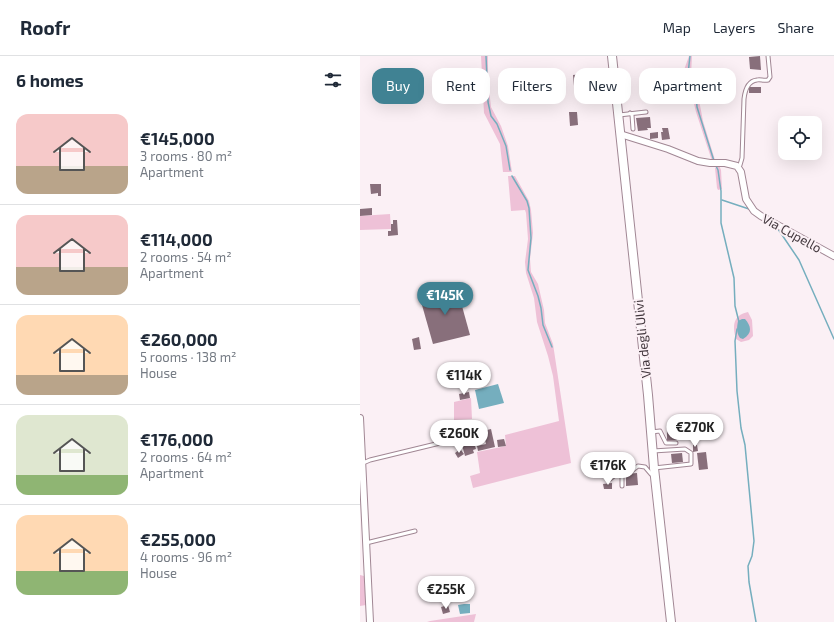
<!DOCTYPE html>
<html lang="en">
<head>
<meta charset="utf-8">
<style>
  :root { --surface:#fff; --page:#f6f6f7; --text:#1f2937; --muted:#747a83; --line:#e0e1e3; --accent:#408293 }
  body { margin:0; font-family:"Exo 2",sans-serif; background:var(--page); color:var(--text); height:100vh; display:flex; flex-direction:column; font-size:15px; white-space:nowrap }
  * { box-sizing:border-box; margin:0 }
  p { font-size:13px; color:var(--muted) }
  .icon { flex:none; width:22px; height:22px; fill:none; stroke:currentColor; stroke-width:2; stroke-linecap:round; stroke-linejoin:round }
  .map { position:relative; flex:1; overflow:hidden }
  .details { display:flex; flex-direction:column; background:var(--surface); width:360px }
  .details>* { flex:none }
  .banner { position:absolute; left:12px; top:12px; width:380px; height:36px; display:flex; gap:8px }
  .controls { position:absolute; left:418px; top:60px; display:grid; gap:8px }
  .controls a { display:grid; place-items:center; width:44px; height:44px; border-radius:8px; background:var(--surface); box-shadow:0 4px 16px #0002; font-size:20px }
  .price { position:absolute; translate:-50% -34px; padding:0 9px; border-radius:14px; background:#fff; color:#222; font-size:13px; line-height:26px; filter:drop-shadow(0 1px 2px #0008) }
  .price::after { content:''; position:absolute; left:50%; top:24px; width:12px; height:9px; margin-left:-6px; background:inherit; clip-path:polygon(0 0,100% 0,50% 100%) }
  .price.current { background:var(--accent); color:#fff }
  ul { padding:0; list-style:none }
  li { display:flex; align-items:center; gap:12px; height:100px; padding:0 16px }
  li+li { border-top:1px solid var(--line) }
  li span { display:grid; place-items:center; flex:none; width:112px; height:80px; border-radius:12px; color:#555 }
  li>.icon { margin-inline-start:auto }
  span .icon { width:48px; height:48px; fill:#fffc; stroke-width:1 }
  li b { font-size:17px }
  h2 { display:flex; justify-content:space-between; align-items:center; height:48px; padding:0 16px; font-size:17px }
  .pill { padding:0 14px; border-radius:12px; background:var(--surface); box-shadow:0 4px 16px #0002; font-size:14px; line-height:36px }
  .pill.current { background:var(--accent); color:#fff }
  header { display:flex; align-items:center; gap:24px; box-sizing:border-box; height:56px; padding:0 20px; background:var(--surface); border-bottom:1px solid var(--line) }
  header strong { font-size:19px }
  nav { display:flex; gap:22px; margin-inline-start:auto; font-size:14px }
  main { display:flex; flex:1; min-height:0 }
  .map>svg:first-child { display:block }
  .green { fill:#eec1d7 }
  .water { fill:#75aebe }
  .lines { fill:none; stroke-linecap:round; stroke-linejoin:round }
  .stream { stroke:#75aebe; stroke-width:1.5 }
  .building { fill:#886f7b }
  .service-casing { stroke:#a18794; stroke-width:5 }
  .minor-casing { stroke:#a18794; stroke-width:8 }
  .tertiary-casing { stroke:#a18794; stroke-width:10 }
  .service { stroke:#fff; stroke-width:3 }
  .minor { stroke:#fff; stroke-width:6 }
  .tertiary { stroke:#fff; stroke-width:8 }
  .labels { text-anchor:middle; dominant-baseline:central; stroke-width:4; stroke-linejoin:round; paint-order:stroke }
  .street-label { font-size:13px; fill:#43383e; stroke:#fbf0f5 }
</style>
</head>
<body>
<header>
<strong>Roofr</strong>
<nav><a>Map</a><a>Layers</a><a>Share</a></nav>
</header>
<main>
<section class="details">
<h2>6 homes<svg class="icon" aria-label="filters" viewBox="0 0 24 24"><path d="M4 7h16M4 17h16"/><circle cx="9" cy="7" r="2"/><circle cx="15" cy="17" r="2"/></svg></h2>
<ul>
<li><span style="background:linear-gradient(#f6c9c9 65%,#b9a48a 0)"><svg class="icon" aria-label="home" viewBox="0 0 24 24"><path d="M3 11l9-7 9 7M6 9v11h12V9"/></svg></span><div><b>€145,000</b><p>3 rooms · 80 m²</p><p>Apartment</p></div></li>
<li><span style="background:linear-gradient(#f6c9c9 65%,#b9a48a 0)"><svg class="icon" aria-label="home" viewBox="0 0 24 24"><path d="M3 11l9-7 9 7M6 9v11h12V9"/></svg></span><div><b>€114,000</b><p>2 rooms · 54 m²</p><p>Apartment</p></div></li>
<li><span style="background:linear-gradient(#ffd9b3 75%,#b9a48a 0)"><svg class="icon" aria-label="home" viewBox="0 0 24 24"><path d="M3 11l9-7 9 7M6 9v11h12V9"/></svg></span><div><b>€260,000</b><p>5 rooms · 138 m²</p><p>House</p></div></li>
<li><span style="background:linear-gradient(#dfe7d0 75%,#8fb573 0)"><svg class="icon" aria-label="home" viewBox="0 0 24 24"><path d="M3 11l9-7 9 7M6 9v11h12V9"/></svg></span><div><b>€176,000</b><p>2 rooms · 64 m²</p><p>Apartment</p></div></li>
<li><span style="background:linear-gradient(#ffd9b3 70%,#8fb573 0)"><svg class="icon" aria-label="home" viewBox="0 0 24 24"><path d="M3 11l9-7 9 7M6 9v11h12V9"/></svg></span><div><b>€255,000</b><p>4 rooms · 96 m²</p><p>House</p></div></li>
</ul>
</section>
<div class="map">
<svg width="474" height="566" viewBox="0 0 474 566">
  <rect width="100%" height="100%" fill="#fbf0f5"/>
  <!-- green -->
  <g class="green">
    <polygon points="121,0 128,0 128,24 131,51 141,70 148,90 152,116 143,116 140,88 124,57"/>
    <polygon points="329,0 332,0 331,19 338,39 343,65 355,104 352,105 336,56 330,31 324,19 324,14"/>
    <polygon points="359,109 361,114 362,133 358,134 357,132 355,112"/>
    <polygon points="148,120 155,120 169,145 171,154 173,177 170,203 171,216 178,228 184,254 185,267 193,288 211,407 113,432 110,420 120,417 117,396 146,390 145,379 199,365 193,320 188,300 177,266 174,242 166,217 165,206 168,183 166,157 165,154 151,155"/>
    <polygon points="30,158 31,173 0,174 0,160"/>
    <path d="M 388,256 L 392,264 L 393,280 L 389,284 L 381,286 L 376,283 C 372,270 373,259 388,256 Z"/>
    <polygon points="111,342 112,363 94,364 94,346"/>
    <polygon points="0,519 4,520 6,549 0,550"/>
    <polygon points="116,558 114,566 67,566 70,565"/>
  </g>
  <!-- water -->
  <g class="water">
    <path d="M 382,263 L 385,263 C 391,270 393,277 383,283 L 380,282 C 376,276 377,271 378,265 Z"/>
    <polygon points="138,328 144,347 119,353 115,334"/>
    <polygon points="104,548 110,548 110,557 100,558 98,549"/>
  </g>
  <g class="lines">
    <!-- stream -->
    <g class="stream">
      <polyline points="126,0 128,46 131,60 137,68 146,90 150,114"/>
      <polyline points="330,0 328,18 336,38 337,51 354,105"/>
      <polyline points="356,110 358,114 361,135 361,167 374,222 375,250 379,266"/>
      <polyline points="152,120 167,145 169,152 171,182 168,214 178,240 181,252 183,269 192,291"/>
      <polyline points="362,144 389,153"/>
      <polyline points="418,173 439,204 474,283"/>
      <polyline points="377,273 375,285 377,335 381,372 385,389 394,485 392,500 388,510 389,526 396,566"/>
    </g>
  </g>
  <!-- building -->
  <g class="building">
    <polygon points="400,0 401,14 390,13 389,1"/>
    <polygon points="221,18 221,20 241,18 242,28 237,28 237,24 227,25 228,29 214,30 213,19"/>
    <rect x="389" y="31" width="12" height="6"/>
    <polygon points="209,56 217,56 218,69 210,70"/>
    <polygon points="290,61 291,72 287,72 288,74 278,75 276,62"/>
    <polygon points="302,72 308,72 310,83 302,84 301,76 303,76"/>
    <polygon points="298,76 298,82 290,83 290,77"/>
    <polygon points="10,128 21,128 21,140 18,140 18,137 11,138"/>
    <polygon points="12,152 12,159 0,160 0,153"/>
    <polygon points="33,164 37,164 38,179 28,180 28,175 31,175 31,168 33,168"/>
    <polygon points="97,232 110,279 73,288 60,242"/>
    <polygon points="59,281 61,293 54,294 52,283"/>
    <polygon points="109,336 110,342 100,344 99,338"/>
    <polygon points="113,365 114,374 108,375 108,379 99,380 98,370 104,369 106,368 106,366"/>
    <polygon points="131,373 135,391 118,395 117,390 126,388 123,375"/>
    <polygon points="316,373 317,384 307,385 307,374"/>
    <polygon points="144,383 146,390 138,391 137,384"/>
    <polygon points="111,387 112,388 114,387 116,393 113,394 114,397 105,400 102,389"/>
    <polygon points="333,389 337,389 338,395 333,396"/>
    <polygon points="99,394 99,395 101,394 104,398 98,402 95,397"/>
    <polygon points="346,396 348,413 339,414 337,397"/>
    <polygon points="322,397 323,406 312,407 311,398"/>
    <polygon points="277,417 278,429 266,430 266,418"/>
    <polygon points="252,427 252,433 244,433 243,428"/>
    <polygon points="88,549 90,556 83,558 81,551"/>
  </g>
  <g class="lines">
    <defs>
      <g id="service">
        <polyline points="270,57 272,59 273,73"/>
        <polyline points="259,59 286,56"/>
        <path d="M 377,110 L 380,109 L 382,102 L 384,43 C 385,34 388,25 397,24 C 400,23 404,25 408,24 L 410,21 L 408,0"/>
        <polyline points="291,376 300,375 306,387 316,387"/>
        <polyline points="293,395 325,393 331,397 331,408 294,412"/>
        <polyline points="3,407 10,404 113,379"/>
        <polyline points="250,423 259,416 270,416 278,410 285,411 291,418 293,418"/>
        <polyline points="262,430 262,416"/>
        <polyline points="6,487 55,475"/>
      </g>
      <g id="minor">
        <polyline points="260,78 308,93 338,105 350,107 365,107 377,110 381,116 386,143 394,155 401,160 474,200"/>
        <polyline points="0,362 10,566"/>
      </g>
      <polyline id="tertiary" points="252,0 288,339 294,412 311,566"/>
    </defs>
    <!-- service casing -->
    <use href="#service" class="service-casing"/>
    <!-- minor casing -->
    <use href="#minor" class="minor-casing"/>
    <!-- tertiary casing -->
    <use href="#tertiary" class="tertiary-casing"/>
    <!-- service -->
    <use href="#service" class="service"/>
    <!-- minor -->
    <use href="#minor" class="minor"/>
    <!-- tertiary -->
    <use href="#tertiary" class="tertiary"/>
  </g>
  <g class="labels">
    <!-- street labels -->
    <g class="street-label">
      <text transform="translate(432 177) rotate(29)">Via Cupello</text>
      <text transform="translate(282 283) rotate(-96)">Via degli Ulivi</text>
    </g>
  </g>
</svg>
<div class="controls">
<a><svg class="icon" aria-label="locate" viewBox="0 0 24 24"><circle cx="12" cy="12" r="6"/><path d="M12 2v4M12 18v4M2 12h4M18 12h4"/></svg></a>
</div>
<b class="price current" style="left:85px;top:260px">€145K</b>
<b class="price" style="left:104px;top:340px">€114K</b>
<b class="price" style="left:335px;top:392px">€270K</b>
<b class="price" style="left:99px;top:398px">€260K</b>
<b class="price" style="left:248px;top:430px">€176K</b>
<b class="price" style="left:86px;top:554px">€255K</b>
<div class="banner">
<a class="pill current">Buy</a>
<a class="pill">Rent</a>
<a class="pill">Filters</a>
<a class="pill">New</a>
<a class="pill">Apartment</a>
</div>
</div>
</main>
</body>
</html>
